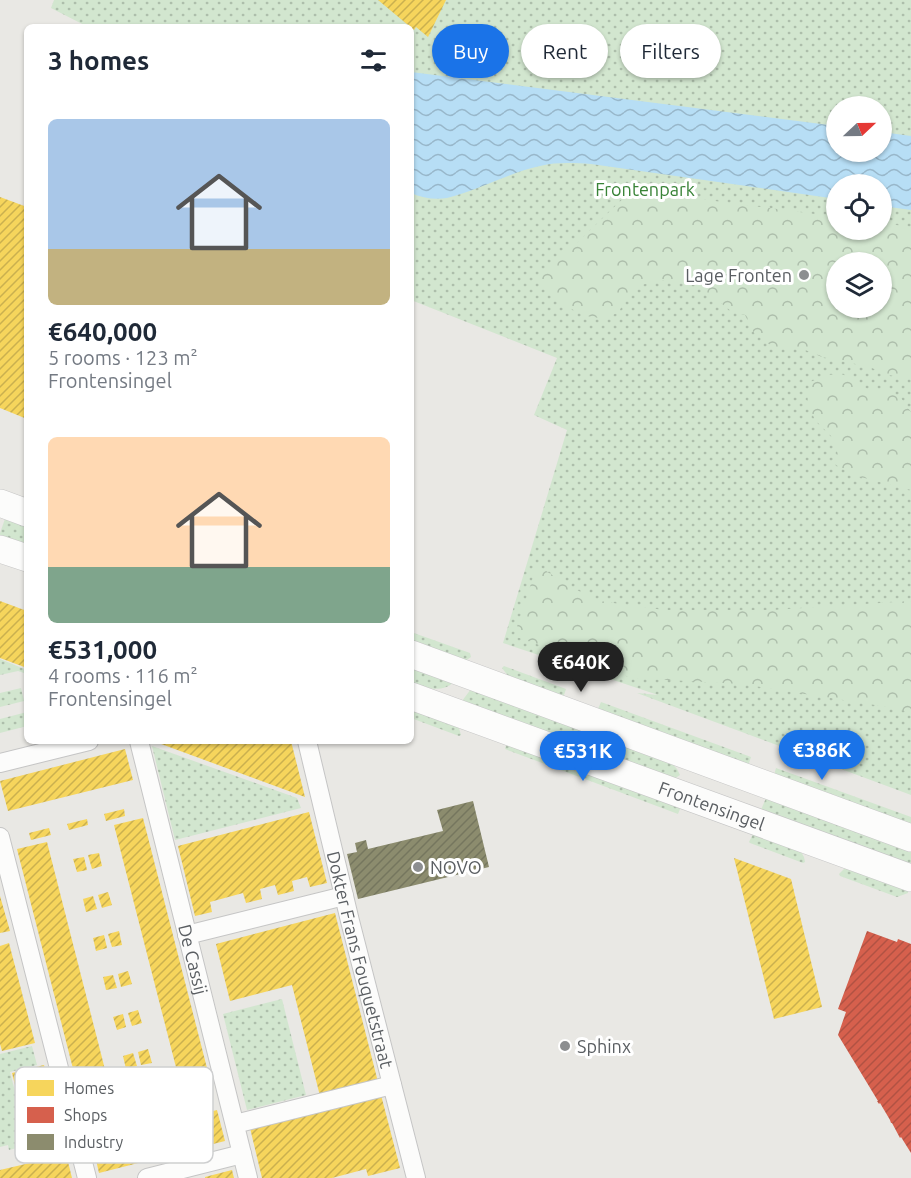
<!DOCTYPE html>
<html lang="en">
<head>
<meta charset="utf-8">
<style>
  :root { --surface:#fff; --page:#f6f6f7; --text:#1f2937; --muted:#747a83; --accent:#1a73e8 }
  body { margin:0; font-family:Ubuntu,sans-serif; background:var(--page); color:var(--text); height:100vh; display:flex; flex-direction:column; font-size:22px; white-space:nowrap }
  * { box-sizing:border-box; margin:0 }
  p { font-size:20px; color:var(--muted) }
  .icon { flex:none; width:33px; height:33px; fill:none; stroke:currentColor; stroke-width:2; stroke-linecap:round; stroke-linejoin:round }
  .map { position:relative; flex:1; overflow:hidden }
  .details { position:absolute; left:24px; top:24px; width:390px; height:720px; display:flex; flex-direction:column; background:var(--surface); border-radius:9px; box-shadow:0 2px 4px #0004 }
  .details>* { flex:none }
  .banner { position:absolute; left:432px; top:24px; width:388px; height:54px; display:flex; gap:12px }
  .needle { width:39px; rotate:68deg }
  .controls { position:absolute; left:826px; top:96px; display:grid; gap:12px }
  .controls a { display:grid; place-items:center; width:66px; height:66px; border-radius:50%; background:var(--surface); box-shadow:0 2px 4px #0004; font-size:30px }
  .price { position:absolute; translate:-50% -51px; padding:0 14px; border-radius:21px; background:var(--accent); color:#fff; font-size:20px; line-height:39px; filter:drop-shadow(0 2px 3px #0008) }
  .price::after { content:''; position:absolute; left:50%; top:36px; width:18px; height:14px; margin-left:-9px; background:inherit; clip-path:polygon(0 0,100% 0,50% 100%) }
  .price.active { background:#222; color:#fff }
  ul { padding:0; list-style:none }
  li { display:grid; align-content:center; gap:12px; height:318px; padding:0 24px }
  li span { display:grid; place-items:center; height:186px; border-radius:9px; color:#555 }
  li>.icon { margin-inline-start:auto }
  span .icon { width:108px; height:108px; fill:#fffc; stroke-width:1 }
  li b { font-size:26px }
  h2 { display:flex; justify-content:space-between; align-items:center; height:72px; padding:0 24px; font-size:26px }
  .chip { padding:0 21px; border-radius:27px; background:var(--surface); box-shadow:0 2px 4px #0004; font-size:21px; line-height:54px }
  .chip.active { background:var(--accent); color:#fff }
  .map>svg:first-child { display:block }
  .grass { fill:url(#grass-dots); fill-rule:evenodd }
  .forest { fill:url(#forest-crowns); fill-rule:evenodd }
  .water { fill:url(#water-waves) }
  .homes { fill:url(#homes-hatch) }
  .shops { fill:url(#shops-hatch) }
  .industry { fill:url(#industry-hatch) }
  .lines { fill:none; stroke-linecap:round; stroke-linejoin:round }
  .street-casing { stroke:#c5c5c5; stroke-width:20 }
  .secondary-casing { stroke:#c6c6c6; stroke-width:28 }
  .street { stroke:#fcfcfb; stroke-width:18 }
  .secondary { stroke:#fcfcfb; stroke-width:27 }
  .poi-dot { fill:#8c8e90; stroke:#fff; stroke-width:2 }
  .labels { text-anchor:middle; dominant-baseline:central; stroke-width:6; stroke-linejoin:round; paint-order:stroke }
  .park-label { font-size:18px; fill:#388337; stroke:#fff }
  .poi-label { font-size:18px; fill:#5a5e62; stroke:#fff; text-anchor:start }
  .street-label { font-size:18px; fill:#5a5e62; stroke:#fff }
  .key { fill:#fff; stroke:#cecfd0; stroke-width:1.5 }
  .key-label { font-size:16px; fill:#5a5e62 }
</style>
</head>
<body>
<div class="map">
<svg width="911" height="1178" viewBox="0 0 911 1178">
  <defs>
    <pattern id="grass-dots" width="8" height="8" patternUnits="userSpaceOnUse" patternTransform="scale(1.5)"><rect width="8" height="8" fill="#d2e6cf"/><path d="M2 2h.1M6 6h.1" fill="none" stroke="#adbeab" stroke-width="1.8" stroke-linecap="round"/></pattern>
    <pattern id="forest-crowns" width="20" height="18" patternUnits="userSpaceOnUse" patternTransform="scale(1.5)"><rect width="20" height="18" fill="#d2e6cf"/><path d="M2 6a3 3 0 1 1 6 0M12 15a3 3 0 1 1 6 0" fill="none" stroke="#adbeab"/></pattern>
    <pattern id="water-waves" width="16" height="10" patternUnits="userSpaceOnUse" patternTransform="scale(1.5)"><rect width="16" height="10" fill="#b7def5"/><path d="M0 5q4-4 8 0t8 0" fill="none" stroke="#98b7ca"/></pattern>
    <pattern id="homes-hatch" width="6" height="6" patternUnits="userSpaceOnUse" patternTransform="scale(1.5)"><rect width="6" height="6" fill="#f6d55c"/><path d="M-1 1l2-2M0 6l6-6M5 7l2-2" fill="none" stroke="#cab04f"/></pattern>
    <pattern id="shops-hatch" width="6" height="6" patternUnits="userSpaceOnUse" patternTransform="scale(1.5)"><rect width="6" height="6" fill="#d6604d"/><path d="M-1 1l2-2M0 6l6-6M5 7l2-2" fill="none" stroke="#b15243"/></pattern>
    <pattern id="industry-hatch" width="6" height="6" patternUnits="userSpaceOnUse" patternTransform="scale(1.5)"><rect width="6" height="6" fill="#8c8c6e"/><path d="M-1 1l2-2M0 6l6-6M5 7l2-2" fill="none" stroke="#75765e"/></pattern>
  </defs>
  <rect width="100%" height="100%" fill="#e9e8e4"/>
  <!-- grass -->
  <g class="grass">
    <path d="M 54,0 L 911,0 L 911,795 L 637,693 L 658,695 L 503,643 L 567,430 L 534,415 L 557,358 L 411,300 L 411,27 L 88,27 L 51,8 ZM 837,106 L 882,106 L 882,152 L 837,152 ZM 837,184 L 882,184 L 882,230 L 837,230 ZM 837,262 L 882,262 L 882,308 L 837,308 Z"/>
    <polygon points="6,516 27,524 27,550 0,540 0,533"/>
    <polygon points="411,632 470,653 471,657 465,661 411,642"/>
    <polygon points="0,659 27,670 27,674 18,671 0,675"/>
    <path d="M 411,665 L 453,683 C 439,694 426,687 411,682 Z"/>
    <polygon points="504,666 566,689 563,698 509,677 502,668"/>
    <polygon points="21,688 24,701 0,707 0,693"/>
    <polygon points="471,689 670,761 677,769 680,775 674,779 462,701"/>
    <polygon points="601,702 751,757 748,766 597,711"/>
    <polygon points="411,706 458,725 461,735 459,736 411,718"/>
    <polygon points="27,712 27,726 0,733 0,719"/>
    <polygon points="508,739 682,804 678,814 505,749"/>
    <polygon points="152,746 297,798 301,808 175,840"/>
    <polygon points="776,768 911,817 911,827 774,775"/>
    <polygon points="766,798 911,851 911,867 761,810"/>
    <polygon points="753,834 801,852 804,857 805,862 803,863 750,843 749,842"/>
    <polygon points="846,867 908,890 908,893 897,897 840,876 839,874"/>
    <polygon points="282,999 306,1095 247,1110 223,1014"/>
    <polygon points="32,1046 37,1065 10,1072 29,1145 9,1150 8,1145 0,1147 0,1054"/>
  </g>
  <!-- forest -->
  <g class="forest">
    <path d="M 632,190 L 837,217 L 837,230 L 882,230 L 882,223 L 911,227 L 911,374 L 904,378 L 884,374 L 870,367 L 822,357 L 798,347 L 773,347 L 754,333 L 745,315 L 732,312 L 714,297 L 690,282 L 661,280 L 641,285 L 627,295 L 619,312 C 615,314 610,316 606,317 C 580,322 555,297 537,281 ZM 837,262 L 882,262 L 882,308 L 837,308 Z"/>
    <polygon points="841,374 855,379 862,386 871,391 886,391 901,398 911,412 911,490 853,475 836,465 837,450 832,437 815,420 807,402 810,382 828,375"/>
    <polygon points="537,565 569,586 599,601 664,610 772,610 911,601 911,713 894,708 741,684 632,678 514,636"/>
  </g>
  <!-- water -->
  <path class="water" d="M 411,72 L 837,126 L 837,152 L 882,152 L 882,132 L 911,136 L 911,210 L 882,206 L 882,184 L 837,184 L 837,199 L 591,164 C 573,163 557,162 540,166 C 508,173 479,190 447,198 C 435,200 422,198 411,193 Z"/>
  <!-- homes -->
  <g class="homes">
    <polygon points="378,0 446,0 428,37 416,27 414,30"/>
    <polygon points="0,197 27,207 27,419 0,408"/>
    <polygon points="0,601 27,611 27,668 0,658"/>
    <polygon points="153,741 291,741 305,797"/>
    <polygon points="125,749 133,780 8,811 0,781"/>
    <polygon points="124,809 125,816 106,821 104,814"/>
    <polygon points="309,812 327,883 310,887 307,877 292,881 294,891 278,895 275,885 260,889 262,899 246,903 243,893 210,902 212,912 195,916 178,846"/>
    <polygon points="143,818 208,1072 179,1079 114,825"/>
    <polygon points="87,819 88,825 69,830 67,824"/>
    <polygon points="49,828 51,835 31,840 29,833"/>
    <polygon points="47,842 112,1097 82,1104 17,849"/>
    <polygon points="99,853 102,866 92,869 88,855"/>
    <polygon points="84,857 87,870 77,872 73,859"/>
    <polygon points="734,858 791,879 822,1007 774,1019"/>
    <polygon points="108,892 112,905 102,908 98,895"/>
    <polygon points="0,896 10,931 0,933"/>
    <polygon points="93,896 97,909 86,912 83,899"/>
    <polygon points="335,913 378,1082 320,1096 292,985 230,1001 216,944"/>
    <polygon points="119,931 122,945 112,947 108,934"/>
    <polygon points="104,935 107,948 96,951 93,938"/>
    <polygon points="9,943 35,1043 2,1051 0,1044 0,946"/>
    <polygon points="128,971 132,984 121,987 118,974"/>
    <polygon points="113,975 117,988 106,990 103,977"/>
    <polygon points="138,1010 142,1023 132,1026 128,1013"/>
    <polygon points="123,1014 126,1027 117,1030 113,1017"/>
    <polygon points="148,1049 152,1063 141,1065 138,1052"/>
    <polygon points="133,1053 137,1066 126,1069 123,1056"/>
    <polygon points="44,1065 72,1178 0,1178 0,1170 34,1162 12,1073"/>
    <polygon points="381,1095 400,1168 368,1176 366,1169 332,1178 262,1178 250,1128"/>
    <polygon points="217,1110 225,1141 99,1173 92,1142"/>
    <polygon points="232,1170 234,1178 205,1178 205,1177"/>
  </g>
  <!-- shops -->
  <polygon class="shops" points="867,931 897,942 898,939 911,944 911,1153 901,1137 900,1138 892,1123 891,1123 890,1120 880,1103 879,1104 877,1101 878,1101 838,1035 846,1012 838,1009"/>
  <!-- industry -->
  <polygon class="industry" points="473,801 489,867 358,899 347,854 357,852 355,843 366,840 368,849 443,831 437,810"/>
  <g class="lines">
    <defs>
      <g id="street">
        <path id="s1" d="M 139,741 L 248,1178"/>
        <path id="s2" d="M 307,741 L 350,921 L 416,1178"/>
        <polyline points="0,763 89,741"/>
        <polyline points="0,837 87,1178"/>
        <polyline points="187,935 344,896"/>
        <polyline points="235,1124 392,1085"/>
        <polyline points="147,1178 242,1154"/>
      </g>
      <g id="secondary">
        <polyline points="0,503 27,513"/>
        <polyline points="0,549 27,558"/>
        <polyline points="411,654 911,838"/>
        <path id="s3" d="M 411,696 L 911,878"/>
      </g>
    </defs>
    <!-- street casing -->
    <use href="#street" class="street-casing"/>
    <!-- secondary casing -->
    <use href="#secondary" class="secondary-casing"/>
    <!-- street -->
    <use href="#street" class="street"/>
    <!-- secondary -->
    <use href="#secondary" class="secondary"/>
  </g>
  <!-- markers -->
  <g class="poi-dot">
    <circle cx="804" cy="275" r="6"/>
    <circle cx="418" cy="867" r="6"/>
    <circle cx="565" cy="1046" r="6"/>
  </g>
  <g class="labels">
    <!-- park labels -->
    <g class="park-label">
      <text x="645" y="189">Frontenpark</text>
    </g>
    <!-- poi labels -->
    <g class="poi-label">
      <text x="792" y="275" text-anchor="end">Lage Fronten</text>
      <text x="430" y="867">NOVO</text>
      <text x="577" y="1046">Sphinx</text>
    </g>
    <!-- street labels -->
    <g class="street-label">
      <text stroke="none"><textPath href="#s3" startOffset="320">Frontensingel</textPath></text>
      <text stroke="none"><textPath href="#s1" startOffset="225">De Cassij</textPath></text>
      <text stroke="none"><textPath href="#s2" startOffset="225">Dokter Frans Fouquetstraat</textPath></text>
    </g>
  </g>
  <!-- legend -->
  <rect x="15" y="1067" width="198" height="96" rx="9" class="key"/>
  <rect x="27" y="1080" width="27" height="16" fill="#f6d55c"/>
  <rect x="27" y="1107" width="27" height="16" fill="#d6604d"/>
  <rect x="27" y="1134" width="27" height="16" fill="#8c8c6e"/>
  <g class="key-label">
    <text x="64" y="1094">Homes</text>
    <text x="64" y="1121">Shops</text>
    <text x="64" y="1148">Industry</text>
  </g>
</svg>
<div class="controls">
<a><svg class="needle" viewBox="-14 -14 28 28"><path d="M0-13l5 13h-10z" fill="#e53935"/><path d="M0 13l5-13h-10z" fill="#747a83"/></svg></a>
<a><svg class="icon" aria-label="locate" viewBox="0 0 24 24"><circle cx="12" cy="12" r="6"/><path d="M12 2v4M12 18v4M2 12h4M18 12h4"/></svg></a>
<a><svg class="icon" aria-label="layers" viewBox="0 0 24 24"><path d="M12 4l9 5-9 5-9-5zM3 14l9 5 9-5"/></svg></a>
</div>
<b class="price active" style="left:581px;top:693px">€640K</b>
<b class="price" style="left:822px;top:781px">€386K</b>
<b class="price" style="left:583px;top:782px">€531K</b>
<div class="banner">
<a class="chip active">Buy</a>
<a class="chip">Rent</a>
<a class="chip">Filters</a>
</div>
<section class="details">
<h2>3 homes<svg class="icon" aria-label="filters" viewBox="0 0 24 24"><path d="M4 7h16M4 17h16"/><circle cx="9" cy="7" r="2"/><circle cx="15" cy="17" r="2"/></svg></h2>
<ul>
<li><span style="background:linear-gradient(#a9c7e8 70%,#c2b280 0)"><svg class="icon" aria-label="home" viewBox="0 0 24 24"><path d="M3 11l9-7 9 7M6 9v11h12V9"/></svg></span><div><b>€640,000</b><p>5 rooms · 123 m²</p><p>Frontensingel</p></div></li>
<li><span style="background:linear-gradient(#ffd9b3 70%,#7fa58c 0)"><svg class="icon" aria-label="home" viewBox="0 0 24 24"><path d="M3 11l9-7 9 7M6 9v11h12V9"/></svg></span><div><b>€531,000</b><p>4 rooms · 116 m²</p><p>Frontensingel</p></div></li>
</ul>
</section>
</div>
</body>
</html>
